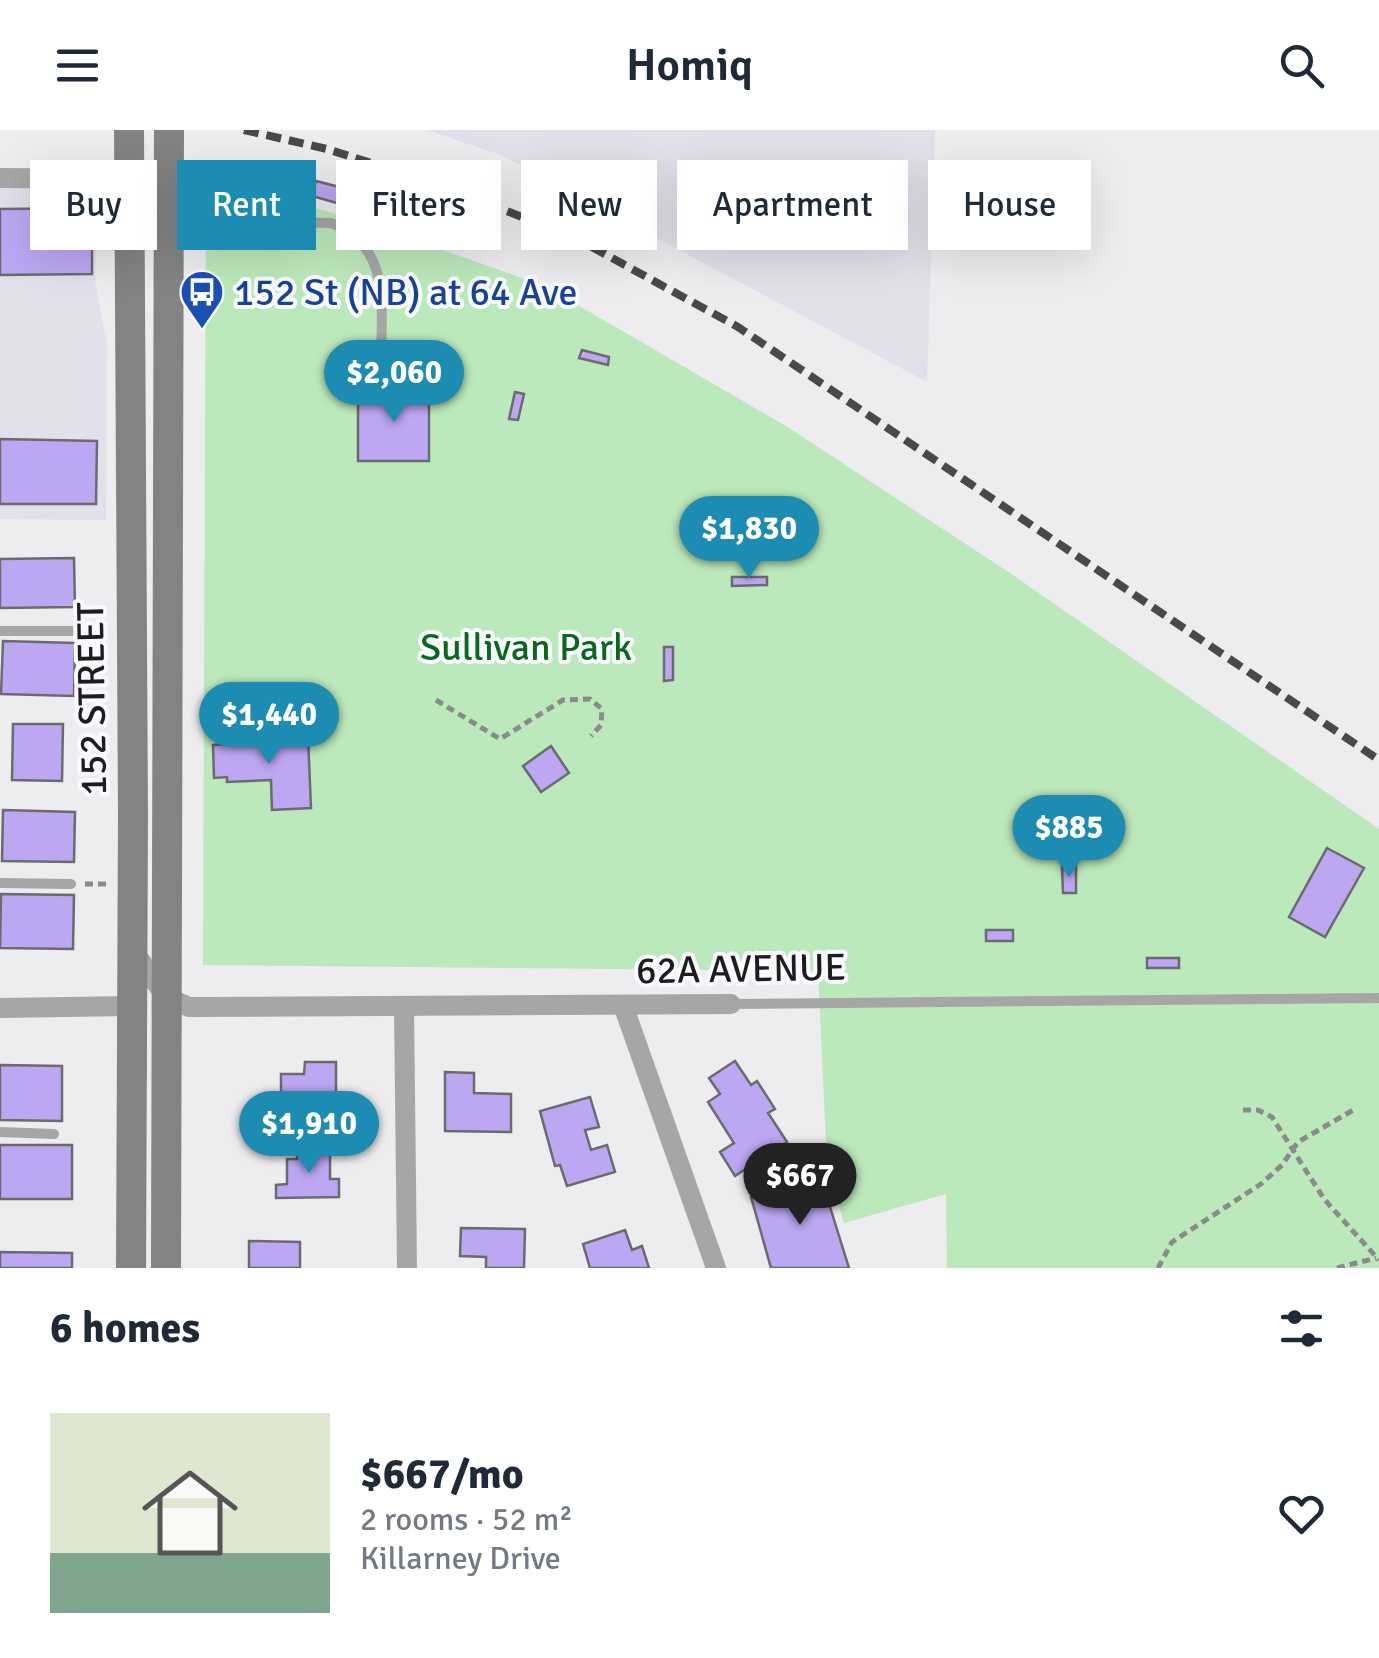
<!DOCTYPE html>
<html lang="en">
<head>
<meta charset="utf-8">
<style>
  :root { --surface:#fff; --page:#f6f6f7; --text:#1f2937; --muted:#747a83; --line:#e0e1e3; --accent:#1d8cb2 }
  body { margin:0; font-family:Signika,sans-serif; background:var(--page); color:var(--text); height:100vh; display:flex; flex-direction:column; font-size:38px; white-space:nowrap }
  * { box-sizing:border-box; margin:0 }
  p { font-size:32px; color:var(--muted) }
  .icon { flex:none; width:55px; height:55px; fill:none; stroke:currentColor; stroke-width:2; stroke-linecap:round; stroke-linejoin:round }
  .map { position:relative; height:1138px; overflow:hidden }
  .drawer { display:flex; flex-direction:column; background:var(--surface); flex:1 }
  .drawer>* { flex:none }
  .hud { position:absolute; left:30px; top:30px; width:1320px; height:90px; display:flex; gap:20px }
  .price { position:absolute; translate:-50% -85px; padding:0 22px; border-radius:35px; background:var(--accent); color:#fff; font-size:32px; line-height:65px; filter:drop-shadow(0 2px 5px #0008) }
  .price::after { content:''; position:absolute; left:50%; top:60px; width:30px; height:22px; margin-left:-15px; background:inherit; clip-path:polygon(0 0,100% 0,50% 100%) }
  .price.current { background:#222; color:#fff }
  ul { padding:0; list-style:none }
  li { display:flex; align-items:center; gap:30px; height:250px; padding:0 50px }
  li+li { border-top:2px solid var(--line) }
  li span { display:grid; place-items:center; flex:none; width:280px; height:200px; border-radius:0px; color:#555 }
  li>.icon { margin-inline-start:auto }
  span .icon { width:120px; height:120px; fill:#fffc; stroke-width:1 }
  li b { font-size:42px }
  h2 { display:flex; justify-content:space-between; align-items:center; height:120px; padding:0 50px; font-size:42px }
  .pill { padding:0 35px; border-radius:0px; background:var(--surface); box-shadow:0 10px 40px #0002; font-size:35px; line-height:90px }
  .pill.current { background:var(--accent); color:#fff }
  header { display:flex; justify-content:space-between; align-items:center; height:130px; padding:0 50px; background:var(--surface); font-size:45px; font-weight:600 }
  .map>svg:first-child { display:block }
  .built { fill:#e2e0ea }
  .green { fill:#bce9bc }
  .building { fill:#bda7f3; stroke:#6b6b6e; stroke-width:2.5 }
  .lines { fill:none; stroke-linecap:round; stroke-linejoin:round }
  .path { stroke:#8b8a8c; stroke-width:5; stroke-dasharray:8 5; stroke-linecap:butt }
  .lane { stroke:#a5a6a5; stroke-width:10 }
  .street { stroke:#a5a6a5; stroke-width:20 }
  .secondary { stroke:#828483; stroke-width:30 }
  .rail { stroke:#49494a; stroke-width:8; stroke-dasharray:15 8; stroke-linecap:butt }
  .labels { text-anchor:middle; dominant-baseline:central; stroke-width:8; stroke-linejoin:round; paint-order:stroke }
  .transit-label { font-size:38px; fill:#164399; stroke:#faf9fd; text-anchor:start }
  .park-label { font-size:38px; fill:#08681b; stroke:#faf9fd }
  .street-label { font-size:38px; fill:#1d1d1e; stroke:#faf9fd }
</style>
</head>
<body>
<header><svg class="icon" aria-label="menu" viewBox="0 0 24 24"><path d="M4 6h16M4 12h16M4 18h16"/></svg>Homiq<svg class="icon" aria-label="search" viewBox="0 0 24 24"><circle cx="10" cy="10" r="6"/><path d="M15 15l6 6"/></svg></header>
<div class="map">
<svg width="1379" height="1138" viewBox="0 0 1379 1138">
  <rect width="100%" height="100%" fill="#edecef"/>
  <!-- built -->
  <g class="built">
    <polygon points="427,0 935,0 927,252 501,25"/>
    <polygon points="0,56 98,57 95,151 107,215 106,390 0,389"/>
  </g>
  <!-- green -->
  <polygon class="green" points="206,46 360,91 545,156 786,296 1010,443 1379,699 1379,1138 947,1138 946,1064 844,1093 827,1036 818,841 203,835"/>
  <!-- building -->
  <g class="building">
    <polygon points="316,51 351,60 347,76 312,66"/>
    <polygon points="92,78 92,144 0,145 0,79"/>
    <polygon points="582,220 609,227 608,235 579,228"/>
    <rect x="358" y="259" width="71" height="72"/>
    <polygon points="515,262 524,264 518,290 509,289"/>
    <polygon points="0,309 97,311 96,374 0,374"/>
    <polygon points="74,428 75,477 0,478 0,429"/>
    <polygon points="732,447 767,447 767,455 732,456"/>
    <polygon points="3,511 75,513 74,566 1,564"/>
    <polygon points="664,517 673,517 673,550 664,551"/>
    <polygon points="13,594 63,594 62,651 12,650"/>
    <polygon points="308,606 311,678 272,680 271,650 227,652 227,647 214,648 213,615 226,614 226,610"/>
    <polygon points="551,616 569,643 541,662 523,636"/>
    <polygon points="3,680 75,682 74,732 2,731"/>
    <polygon points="1327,718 1364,738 1325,807 1289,787"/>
    <polygon points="1076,736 1076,763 1063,763 1062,737"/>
    <polygon points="1,764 74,765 73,819 0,818"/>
    <rect x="986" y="800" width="27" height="11"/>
    <rect x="1147" y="828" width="32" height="10"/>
    <polygon points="735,931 751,955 757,951 775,979 768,983 787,1012 735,1046 720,1022 734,1013 708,972 720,964 709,948"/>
    <polygon points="305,932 336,932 336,985 281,985 281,944 304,944"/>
    <polygon points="0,935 62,936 62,991 0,990"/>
    <polygon points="445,942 474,943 474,963 511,964 511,1002 445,1001"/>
    <polygon points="590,967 599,997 585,1000 591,1020 607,1015 615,1042 567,1056 560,1035 555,1036 540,981"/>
    <rect x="0" y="1015" width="72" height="54"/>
    <polygon points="297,1018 330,1018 330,1049 339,1049 339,1067 276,1068 276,1055 287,1054 287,1029 297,1029"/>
    <polygon points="821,1048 849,1138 771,1138 751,1067"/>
    <polygon points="461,1098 525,1099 524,1138 486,1138 486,1127 460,1126"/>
    <polygon points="625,1100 632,1120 642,1116 649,1138 590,1138 583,1114"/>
    <polygon points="249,1111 300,1112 300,1138 249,1138"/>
    <polygon points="0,1122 72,1123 72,1138 0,1138"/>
  </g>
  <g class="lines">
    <!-- path -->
    <g class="path">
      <polyline points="436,570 500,609 563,570 590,569 602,579 601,595 591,606"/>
      <polyline points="85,754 109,754"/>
      <polyline points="1243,980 1258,980 1272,987 1324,1069 1379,1130"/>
      <polyline points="1158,1138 1172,1112 1261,1054 1282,1035 1298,1012 1355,979"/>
      <polyline points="1337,1138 1376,1128"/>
    </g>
    <!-- lane -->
    <g class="lane">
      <path d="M 172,89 L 331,93 C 395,118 380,182 381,240"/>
      <polyline points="0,501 72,501"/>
      <polyline points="0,753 71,754"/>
      <polyline points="731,874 1379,868"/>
      <polyline points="0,1002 54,1004"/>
    </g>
    <!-- street -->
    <g class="street">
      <polyline points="0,48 129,49"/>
      <polyline points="133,820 166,867 189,877 731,874"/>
      <polyline points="623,875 716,1138"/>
      <polyline points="404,877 407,1138"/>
      <polyline points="0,878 132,876"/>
    </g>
    <!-- secondary -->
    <g class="secondary">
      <polyline points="129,0 133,685 131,1138"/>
      <polyline points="166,1138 169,0"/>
    </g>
    <!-- rail -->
    <polyline class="rail" points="244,0 327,19 447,57 579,110 738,197 1379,630"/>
  </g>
  <!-- icons -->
  <defs>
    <symbol id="bus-pin" viewBox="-11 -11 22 30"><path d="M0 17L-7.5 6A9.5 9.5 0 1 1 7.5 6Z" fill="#1a4fb4" stroke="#faf9fd"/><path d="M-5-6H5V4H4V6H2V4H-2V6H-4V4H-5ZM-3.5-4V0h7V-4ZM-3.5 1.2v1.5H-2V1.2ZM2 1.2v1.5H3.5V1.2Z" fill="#fff"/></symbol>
  </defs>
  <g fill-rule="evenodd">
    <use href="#bus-pin" x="177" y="137" width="50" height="68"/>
  </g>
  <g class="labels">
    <!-- transit labels -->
    <g class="transit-label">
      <text x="234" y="162">152 St (NB) at 64 Ave</text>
    </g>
    <!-- park labels -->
    <g class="park-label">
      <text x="526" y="517">Sullivan Park</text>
    </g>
    <!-- street labels -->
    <g class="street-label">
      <text transform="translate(92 569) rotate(-91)">152 STREET</text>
      <text transform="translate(741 839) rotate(-1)">62A AVENUE</text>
    </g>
  </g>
</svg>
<b class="price" style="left:394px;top:295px">$2,060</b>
<b class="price" style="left:749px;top:451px">$1,830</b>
<b class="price" style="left:269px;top:637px">$1,440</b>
<b class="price" style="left:1069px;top:750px">$885</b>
<b class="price" style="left:309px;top:1046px">$1,910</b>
<b class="price current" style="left:800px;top:1098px">$667</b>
<div class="hud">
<a class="pill">Buy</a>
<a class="pill current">Rent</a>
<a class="pill">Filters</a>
<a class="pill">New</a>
<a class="pill">Apartment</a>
<a class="pill">House</a>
</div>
</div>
<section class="drawer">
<h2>6 homes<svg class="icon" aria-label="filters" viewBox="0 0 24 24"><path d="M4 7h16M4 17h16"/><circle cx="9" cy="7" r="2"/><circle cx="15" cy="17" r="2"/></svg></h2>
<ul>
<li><span style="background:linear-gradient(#dfe7d0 70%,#7fa58c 0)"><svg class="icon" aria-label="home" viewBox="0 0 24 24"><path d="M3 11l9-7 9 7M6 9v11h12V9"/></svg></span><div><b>$667/mo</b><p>2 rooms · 52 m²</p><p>Killarney Drive</p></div><svg class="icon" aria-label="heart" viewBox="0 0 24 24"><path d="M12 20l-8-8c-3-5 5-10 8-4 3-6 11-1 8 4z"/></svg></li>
</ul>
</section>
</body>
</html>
